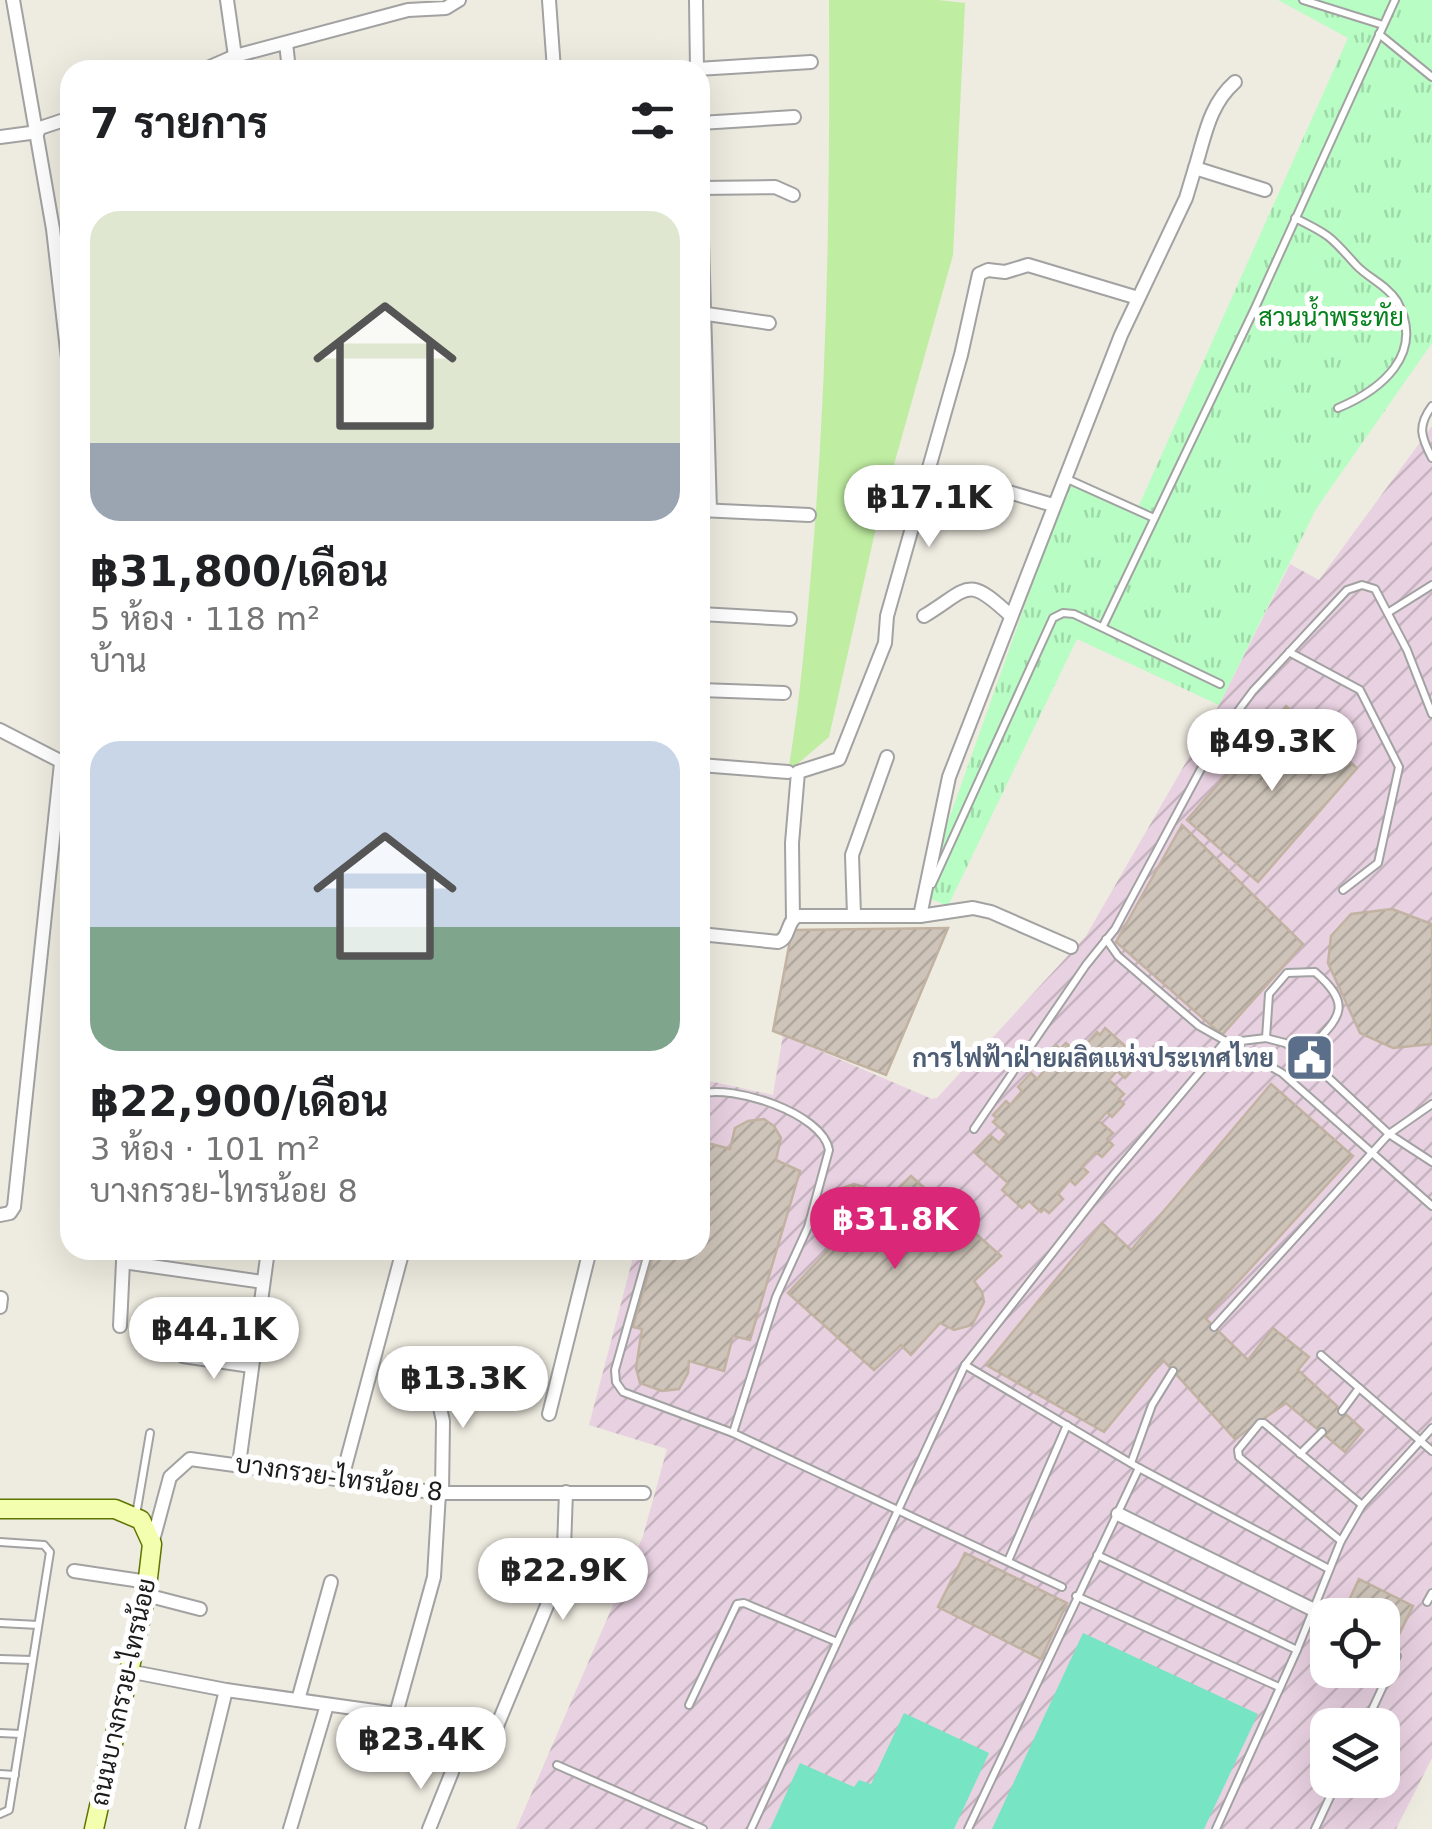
<!DOCTYPE html>
<html lang="th">
<head>
<meta charset="utf-8">
<style>
  :root { --surface:#fff; --page:#f2f2f2; --text:#202124; --muted:#757577; --accent:#db2777 }
  body { margin:0; font-family:"DejaVu Sans",Sarabun,sans-serif; background:var(--page); color:var(--text); height:100vh; display:flex; flex-direction:column; font-size:38px; white-space:nowrap }
  * { box-sizing:border-box; margin:0 }
  p { font-size:32px; color:var(--muted) }
  .icon { flex:none; width:55px; height:55px; fill:none; stroke:currentColor; stroke-width:2; stroke-linecap:round; stroke-linejoin:round }
  .map { position:relative; flex:1; overflow:hidden }
  .side { position:absolute; left:60px; top:60px; width:650px; height:1200px; display:flex; flex-direction:column; background:var(--surface); border-radius:30px; box-shadow:0 10px 40px #0002 }
  .side>* { flex:none }
  .tools { position:absolute; left:1310px; top:1598px; display:grid; gap:20px }
  .tools a { display:grid; place-items:center; width:90px; height:90px; border-radius:20px; background:var(--surface); box-shadow:0 10px 40px #0002; font-size:50px }
  .price { position:absolute; translate:-50% -85px; padding:0 22px; border-radius:35px; background:#fff; color:#222; font-size:32px; line-height:65px; filter:drop-shadow(0 2px 5px #0008) }
  .price::after { content:''; position:absolute; left:50%; top:60px; width:30px; height:22px; margin-left:-15px; background:inherit; clip-path:polygon(0 0,100% 0,50% 100%) }
  .price.selected { background:var(--accent); color:#fff }
  ul { padding:0; list-style:none }
  li { display:grid; align-content:center; gap:20px; height:530px; padding:0 30px }
  li span { display:grid; place-items:center; height:310px; border-radius:30px; color:#555 }
  li>.icon { margin-inline-start:auto }
  span .icon { width:180px; height:180px; fill:#fffc; stroke-width:1 }
  li b { font-size:42px }
  h2 { display:flex; justify-content:space-between; align-items:center; height:120px; padding:0 30px; font-size:42px }
  .map>svg:first-child { display:block }
  .industrial { fill:url(#industrial-furrows); fill-rule:evenodd }
  .grass { fill:#bfeda1 }
  .park { fill:url(#park-tufts) }
  .pitch { fill:#77e4c4 }
  .building { fill:url(#building-hatch); stroke:#c1b2a1; stroke-width:2.5 }
  .lines { fill:none; stroke-linecap:round; stroke-linejoin:round }
  .lane-casing { stroke:#a2a2a2; stroke-width:10 }
  .street-casing { stroke:#a2a2a2; stroke-width:16 }
  .secondary-casing { stroke:#5e7500; stroke-width:21 }
  .lane { stroke:#fff; stroke-width:6 }
  .street { stroke:#fff; stroke-width:12 }
  .secondary { stroke:#f3feae; stroke-width:18 }
  .labels { text-anchor:middle; dominant-baseline:central; stroke-width:10; stroke-linejoin:round; paint-order:stroke }
  .park-label { font-size:25px; fill:#038019; stroke:#fff }
  .service-label { font-size:25px; font-weight:bold; fill:#4e5e75; stroke:#fff; text-anchor:end }
  .street-label { font-size:25px; fill:#1b1b1b; stroke:#fff }
</style>
</head>
<body>
<div class="map">
<svg width="1432" height="1829" viewBox="0 0 1432 1829">
  <defs>
    <pattern id="industrial-furrows" width="10" height="10" patternUnits="userSpaceOnUse" patternTransform="scale(2.5)"><rect width="10" height="10" fill="#e8d1e1"/><path d="M-1 1l2-2M0 10L10 0M9 11l2-2" fill="none" stroke="#c6b3c0"/></pattern>
    <pattern id="park-tufts" width="24" height="20" patternUnits="userSpaceOnUse" patternTransform="scale(2.5)"><rect width="24" height="20" fill="#b8fdc4"/><path d="M3 7l-1-3M5 7V3M7 7l1-3M15 17l-1-3M17 17v-4M19 17l1-3" fill="none" stroke="#9ed8a8"/></pattern>
    <pattern id="building-hatch" width="6" height="6" patternUnits="userSpaceOnUse" patternTransform="scale(2.5)"><rect width="6" height="6" fill="#cec4b9"/><path d="M-1 1l2-2M0 6l6-6M5 7l2-2" fill="none" stroke="#b0a89e"/></pattern>
  </defs>
  <rect width="100%" height="100%" fill="#eeebe0"/>
  <!-- industrial -->
  <path class="industrial" d="M 1432,426 L 1432,1758 L 1396,1829 L 516,1829 L 643,1536 L 667,1449 L 589,1425 L 635,1250 L 700,1250 L 700,1079 L 773,1095 L 783,1035 L 932,1099 L 937,1098 L 1086,936 L 1219,705 L 1290,564 L 1319,580 ZM 1328,1615 L 1382,1615 L 1382,1670 L 1328,1670 ZM 1328,1725 L 1382,1725 L 1382,1780 L 1328,1780 Z"/>
  <!-- grass -->
  <path class="grass" d="M 829,0 L 938,0 L 965,3 L 953,255 L 875,532 L 829,737 L 788,772 C 800,702 806,632 812,561 C 828,374 830,187 829,0 Z"/>
  <!-- park -->
  <polygon class="park" points="1278,0 1432,0 1432,343 1316,509 1219,705 1077,639 948,906 922,895 1068,484 1136,512 1348,38"/>
  <!-- pitch -->
  <g class="pitch">
    <polygon points="1083,1633 1258,1714 1204,1829 992,1829"/>
    <polygon points="904,1713 989,1753 954,1829 770,1829 800,1763 854,1787 859,1780 871,1784"/>
  </g>
  <!-- building -->
  <g class="building">
    <polygon points="1286,706 1357,768 1258,882 1187,820"/>
    <polygon points="1182,825 1303,944 1222,1035 1116,942"/>
    <polygon points="1392,909 1432,924 1432,1044 1393,1048 1360,1033 1328,963 1331,936 1351,914"/>
    <polygon points="948,928 886,1075 773,1031 792,930"/>
    <polygon points="1105,1028 1135,1055 1131,1060 1137,1065 1125,1078 1117,1071 1109,1080 1124,1094 1119,1099 1124,1104 1112,1117 1107,1112 1099,1121 1113,1133 1107,1139 1113,1145 1102,1157 1096,1152 1082,1167 1088,1172 1075,1185 1070,1180 1058,1194 1063,1199 1049,1213 1044,1209 1041,1212 1029,1201 1022,1208 1002,1190 1008,1183 974,1152 990,1135 999,1143 1007,1134 993,1122 997,1118 993,1115 1006,1101 1010,1105 1022,1091 1018,1087 1031,1073 1037,1079 1049,1065 1043,1060 1056,1045 1060,1049 1066,1043 1080,1056 1087,1048 1084,1046 1097,1032 1100,1035"/>
    <polygon points="1271,1084 1353,1156 1205,1318 1248,1360 1273,1328 1309,1357 1298,1370 1363,1430 1345,1452 1286,1403 1235,1439 1163,1360 1104,1432 986,1365 1102,1223 1131,1250"/>
    <polygon points="764,1119 774,1126 781,1138 776,1160 800,1171 750,1340 733,1336 724,1371 689,1361 688,1373 679,1389 662,1391 640,1383 636,1368 642,1329 633,1327 655,1250 700,1250 700,1141 730,1149 735,1128 748,1121"/>
    <polygon points="911,1176 1001,1256 974,1281 982,1292 984,1302 972,1325 954,1330 940,1323 911,1355 901,1345 874,1370 788,1293 842,1235 832,1220 829,1203 839,1189 854,1184 871,1189 886,1200"/>
    <polygon points="965,1553 1067,1603 1041,1659 938,1607"/>
    <polygon points="1359,1579 1413,1606 1388,1657 1382,1654 1382,1615 1342,1615"/>
  </g>
  <g class="lines">
    <defs>
      <g id="lane">
        <polyline points="1303,0 1383,25"/>
        <polyline points="1379,34 1432,77"/>
        <path d="M 1295,218 C 1330,235 1331,237 1356,265 C 1368,278 1387,285 1397,301 C 1426,354 1381,390 1338,408"/>
        <path d="M 1432,406 C 1417,426 1421,437 1432,458"/>
        <polyline points="1065,478 1154,518"/>
        <polyline points="1389,612 1432,585"/>
        <polyline points="1103,626 1255,308 1395,0"/>
        <polyline points="1289,652 1360,690 1399,767 1378,863 1343,890"/>
        <polyline points="932,884 1053,618 1063,613 1074,614 1220,684"/>
        <polyline points="1106,939 1118,956 1199,1026 1282,1073 1432,1206"/>
        <path d="M 1266,1038 L 1269,994 L 1287,973 L 1315,972 C 1358,1009 1335,1020 1304,1055"/>
        <path d="M 700,1094 C 732,1084 823,1113 829,1150 L 808,1227 L 776,1297 L 733,1433"/>
        <polyline points="974,1129 1086,965 1115,929 1217,739 1253,691 1347,590 1362,585 1375,589 1407,650 1432,714"/>
        <polyline points="649,1250 615,1370 616,1382 623,1392 733,1433 1062,1587"/>
        <polyline points="1214,1327 1389,1134 1432,1104"/>
        <polyline points="1321,1355 1432,1451"/>
        <polyline points="965,1365 1139,1468 1329,1569"/>
        <polyline points="1342,1411 1359,1388"/>
        <polyline points="1300,1454 1322,1432"/>
        <polyline points="1131,1463 1152,1405 1173,1371"/>
        <polyline points="136,1515 150,1433"/>
        <polyline points="1341,1541 1239,1457 1238,1450 1260,1423 1264,1423 1362,1505"/>
        <polyline points="0,1542 44,1545 50,1552 9,1810 0,1814"/>
        <polyline points="1097,1555 1297,1650"/>
        <polyline points="1008,1561 1067,1425"/>
        <polyline points="1076,1596 1279,1687"/>
        <polyline points="1427,1602 1432,1593"/>
        <polyline points="0,1623 38,1625"/>
        <polyline points="0,1659 32,1660"/>
        <polyline points="689,1705 737,1604 744,1603 837,1642"/>
        <polyline points="1365,1725 1397,1656"/>
        <polyline points="0,1733 21,1734"/>
        <polyline points="557,1765 703,1829"/>
        <polyline points="0,1774 15,1775"/>
        <polyline points="751,1829 965,1365 1114,1174 1224,1043 1266,1038 1285,1043 1304,1055 1389,1134 1432,1162"/>
        <polyline points="968,1829 1139,1468"/>
        <polyline points="1216,1829 1297,1650 1341,1541 1362,1505 1432,1428"/>
        <polyline points="1315,1829 1338,1780"/>
      </g>
      <g id="street">
        <polyline points="13,0 53,229 70,376"/>
        <polyline points="227,0 235,56"/>
        <polyline points="549,0 554,70"/>
        <polyline points="696,0 697,70"/>
        <polyline points="286,43 289,70"/>
        <polyline points="697,69 811,62"/>
        <polyline points="203,70 235,56 408,10 446,8 459,0"/>
        <polyline points="700,123 794,117"/>
        <polyline points="37,129 70,118"/>
        <polyline points="0,137 38,132"/>
        <path d="M 1195,168 C 1205,136 1209,105 1235,82"/>
        <polyline points="700,175 710,510"/>
        <polyline points="700,188 775,187 793,195"/>
        <polyline points="700,313 769,323"/>
        <polyline points="964,479 1053,505"/>
        <polyline points="700,510 809,515"/>
        <polyline points="700,614 790,619"/>
        <path d="M 924,616 C 970,588 966,574 1011,616"/>
        <polyline points="700,690 784,693"/>
        <polyline points="0,730 70,766"/>
        <polyline points="700,765 788,772"/>
        <polyline points="854,915 852,855 887,757"/>
        <polyline points="920,916 949,777 1121,335 1186,198 1195,168 1265,190"/>
        <polyline points="793,919 792,843 798,772 839,759 885,643 887,616 961,355 979,274 988,270 1005,272 1028,265 1138,298"/>
        <path d="M 700,934 L 778,942 C 790,938 786,923 797,916 L 920,916 L 973,908 L 991,912 L 1071,947"/>
        <polyline points="0,1215 10,1213 14,1207 61,763"/>
        <polyline points="123,1250 123,1262 263,1282"/>
        <polyline points="0,1307 1,1298"/>
        <polyline points="120,1326 123,1262"/>
        <polyline points="183,1356 251,1366"/>
        <polyline points="433,1377 443,1421 442,1493"/>
        <polyline points="549,1414 590,1250"/>
        <polyline points="239,1464 268,1250"/>
        <polyline points="342,1478 403,1250"/>
        <polyline points="1118,1514 1314,1610"/>
        <polyline points="152,1544 170,1477 190,1459 439,1493 644,1493"/>
        <polyline points="74,1571 148,1582"/>
        <polyline points="146,1595 200,1609"/>
        <polyline points="128,1671 226,1690 396,1714 472,1749 486,1746 492,1738 558,1579 564,1548 566,1492"/>
        <polyline points="298,1700 331,1582"/>
        <polyline points="396,1714 434,1577 439,1493"/>
        <polyline points="192,1829 226,1690"/>
        <polyline points="290,1829 327,1705"/>
        <polyline points="429,1829 452,1772"/>
      </g>
      <polyline id="secondary" points="0,1509 115,1509 141,1520 152,1544 146,1595 94,1829"/>
    </defs>
    <!-- lane casing -->
    <use href="#lane" class="lane-casing"/>
    <!-- street casing -->
    <use href="#street" class="street-casing"/>
    <!-- secondary casing -->
    <use href="#secondary" class="secondary-casing"/>
    <!-- lane -->
    <use href="#lane" class="lane"/>
    <!-- street -->
    <use href="#street" class="street"/>
    <!-- secondary -->
    <use href="#secondary" class="secondary"/>
  </g>
  <!-- icons -->
  <defs>
    <symbol id="civic-square" viewBox="-11 -11 22 22"><rect x="-9" y="-9" width="18" height="18" rx="4" fill="#5c6f8a" stroke="#fff"/><path d="M-.6-6.5H3V-4.5H.6V-3L4-1V1h2V6H-6V1h2V-1L-.6-3ZM-1.2 2.5V6h2.4V2.5Z" fill="#fff"/></symbol>
  </defs>
  <g fill-rule="evenodd">
    <use href="#civic-square" x="1282" y="1030" width="55" height="55"/>
  </g>
  <g class="labels">
    <!-- park labels -->
    <g class="park-label">
      <text x="1331" y="317">สวนน้ำพระทัย</text>
    </g>
    <!-- service labels -->
    <g class="service-label">
      <text x="1274" y="1058">การไฟฟ้าฝ่ายผลิตแห่งประเทศไทย</text>
    </g>
    <!-- street labels -->
    <g class="street-label">
      <text transform="translate(339 1478) rotate(8)">บางกรวย-ไทรน้อย 8</text>
      <text transform="translate(123 1692) rotate(-78)">ถนนบางกรวย-ไทรน้อย</text>
    </g>
  </g>
</svg>
<div class="tools">
<a><svg class="icon" aria-label="locate" viewBox="0 0 24 24"><circle cx="12" cy="12" r="6"/><path d="M12 2v4M12 18v4M2 12h4M18 12h4"/></svg></a>
<a><svg class="icon" aria-label="layers" viewBox="0 0 24 24"><path d="M12 4l9 5-9 5-9-5zM3 14l9 5 9-5"/></svg></a>
</div>
<b class="price" style="left:929px;top:550px">฿17.1K</b>
<b class="price" style="left:1272px;top:794px">฿49.3K</b>
<b class="price selected" style="left:895px;top:1272px">฿31.8K</b>
<b class="price" style="left:214px;top:1382px">฿44.1K</b>
<b class="price" style="left:463px;top:1431px">฿13.3K</b>
<b class="price" style="left:563px;top:1623px">฿22.9K</b>
<b class="price" style="left:421px;top:1792px">฿23.4K</b>
<section class="side">
<h2>7 รายการ<svg class="icon" aria-label="filters" viewBox="0 0 24 24"><path d="M4 7h16M4 17h16"/><circle cx="9" cy="7" r="2"/><circle cx="15" cy="17" r="2"/></svg></h2>
<ul>
<li><span style="background:linear-gradient(#dfe7d0 75%,#9aa5b1 0)"><svg class="icon" aria-label="home" viewBox="0 0 24 24"><path d="M3 11l9-7 9 7M6 9v11h12V9"/></svg></span><div><b>฿31,800/เดือน</b><p>5 ห้อง · 118 m²</p><p>บ้าน</p></div></li>
<li><span style="background:linear-gradient(#c9d6e8 60%,#7fa58c 0)"><svg class="icon" aria-label="home" viewBox="0 0 24 24"><path d="M3 11l9-7 9 7M6 9v11h12V9"/></svg></span><div><b>฿22,900/เดือน</b><p>3 ห้อง · 101 m²</p><p>บางกรวย-ไทรน้อย 8</p></div></li>
</ul>
</section>
</div>
</body>
</html>
